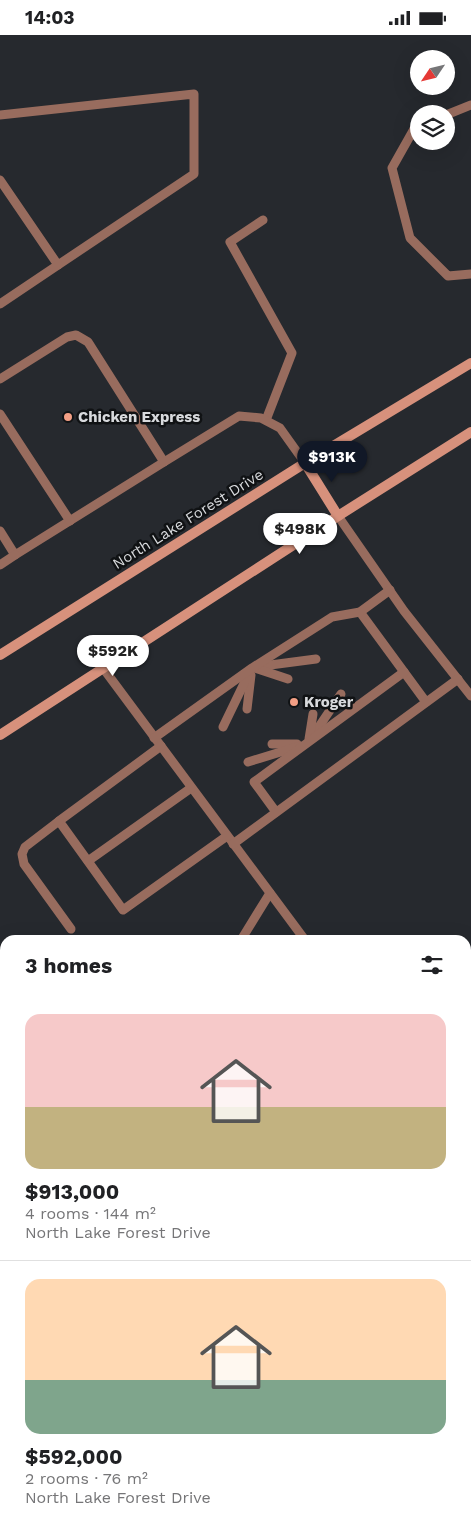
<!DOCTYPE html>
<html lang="en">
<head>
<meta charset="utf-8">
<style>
  :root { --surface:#fff; --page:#f6f6f6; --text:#202124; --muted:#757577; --line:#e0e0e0; --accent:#111827 }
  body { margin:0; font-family:"Work Sans",sans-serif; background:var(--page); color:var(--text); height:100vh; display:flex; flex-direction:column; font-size:19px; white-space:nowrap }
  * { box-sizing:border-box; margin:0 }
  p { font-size:16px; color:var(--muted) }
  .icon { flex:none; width:28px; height:28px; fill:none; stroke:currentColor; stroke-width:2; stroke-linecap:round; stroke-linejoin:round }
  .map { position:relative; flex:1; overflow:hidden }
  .drawer { position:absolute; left:0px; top:900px; width:471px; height:600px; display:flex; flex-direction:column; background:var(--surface); border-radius:15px 15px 0 0; box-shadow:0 5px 20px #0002 }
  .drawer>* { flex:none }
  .needle { width:32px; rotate:235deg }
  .controls { position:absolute; left:410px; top:15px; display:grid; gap:10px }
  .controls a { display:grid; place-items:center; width:45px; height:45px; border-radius:50%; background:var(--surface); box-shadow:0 5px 20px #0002; font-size:25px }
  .price { position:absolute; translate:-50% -42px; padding:0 11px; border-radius:18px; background:#fff; color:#222; font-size:16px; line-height:32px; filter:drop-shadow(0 1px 2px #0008) }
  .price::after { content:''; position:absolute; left:50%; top:30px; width:15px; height:11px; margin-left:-8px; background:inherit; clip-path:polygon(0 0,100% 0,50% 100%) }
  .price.selected { background:var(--accent); color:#fff }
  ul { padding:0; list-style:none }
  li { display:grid; align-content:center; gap:10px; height:265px; padding:0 25px }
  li+li { border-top:1px solid var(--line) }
  li span { display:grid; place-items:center; height:155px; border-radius:15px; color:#555 }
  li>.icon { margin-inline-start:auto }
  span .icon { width:90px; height:90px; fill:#fffc; stroke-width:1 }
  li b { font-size:21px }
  h2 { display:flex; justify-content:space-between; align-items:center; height:60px; padding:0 25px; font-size:21px }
  .status { display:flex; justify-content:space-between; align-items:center; height:35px; padding:0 25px; background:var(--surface); direction:ltr }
  .status svg { height:14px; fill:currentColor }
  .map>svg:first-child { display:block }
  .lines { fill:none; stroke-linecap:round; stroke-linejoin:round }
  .service { stroke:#986c5e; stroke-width:9 }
  .secondary { stroke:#d7917c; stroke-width:10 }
  .trunk { stroke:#facbbc; stroke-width:14 }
  .poi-dot { fill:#f39f85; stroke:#101214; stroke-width:2 }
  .labels { text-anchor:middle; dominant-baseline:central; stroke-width:5; stroke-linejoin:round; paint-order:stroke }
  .poi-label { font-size:15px; font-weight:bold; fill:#d8dadd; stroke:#101214; text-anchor:start }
  .street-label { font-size:15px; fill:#d8dadd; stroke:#101214 }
</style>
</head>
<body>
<div class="status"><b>14:03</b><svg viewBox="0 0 49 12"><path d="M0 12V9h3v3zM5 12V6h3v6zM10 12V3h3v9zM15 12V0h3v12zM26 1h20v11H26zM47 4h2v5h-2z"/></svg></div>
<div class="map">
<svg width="471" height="1500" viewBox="0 0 471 1500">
  <rect width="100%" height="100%" fill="#26292e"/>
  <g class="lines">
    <!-- service -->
    <g class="service">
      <polyline points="0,80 194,59 194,139 58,230"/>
      <polyline points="446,80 471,70"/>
      <polyline points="419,92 414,94 392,133 410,203 448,241 471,239"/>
      <polyline points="0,145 58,230 0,269"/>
      <polyline points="263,185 230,207 292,318 266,385"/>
      <polyline points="0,344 67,302 76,300 88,307 164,427 15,520 0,496"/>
      <polyline points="0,379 70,486"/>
      <polyline points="164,427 239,381 261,383 280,393 305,428"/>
      <polyline points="338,481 404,576 471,661"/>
      <polyline points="0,530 15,520"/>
      <polyline points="360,577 426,667"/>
      <polyline points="255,632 316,624"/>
      <polyline points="103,633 305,905"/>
      <polyline points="255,633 288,644"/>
      <polyline points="247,674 251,640"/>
      <polyline points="223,692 251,634"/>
      <polyline points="312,702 341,659"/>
      <polyline points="154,703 252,633 332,582 360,577 390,555"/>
      <polyline points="309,704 313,679"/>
      <polyline points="272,709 297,709"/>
      <polyline points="161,711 59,786 123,875 227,801"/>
      <polyline points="248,727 300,711"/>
      <polyline points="276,777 254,747 404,637"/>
      <polyline points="59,786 25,812 22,819 24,829 71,894"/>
      <polyline points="233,809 458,644"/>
      <polyline points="88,826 191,753"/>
      <polyline points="241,905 270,858"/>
      <polyline points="466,1122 471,1128"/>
      <polyline points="466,1202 471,1198"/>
      <polyline points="466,1258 471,1255"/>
      <polyline points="466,1302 471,1308"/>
      <polyline points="466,1450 471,1449"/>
      <polyline points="382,1500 389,1495"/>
      <polyline points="466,1500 471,1497"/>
    </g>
    <!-- secondary -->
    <g class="secondary">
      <polyline points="305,428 338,481"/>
      <polyline points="0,620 305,428 471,328"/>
      <polyline points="0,700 338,481 471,397"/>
    </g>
    <!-- trunk -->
    <g class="trunk">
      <polyline points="0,993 5,1000"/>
      <polyline points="0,1095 5,1103"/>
      <polyline points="280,1495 283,1500"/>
      <polyline points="357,1495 361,1500"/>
    </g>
  </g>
  <!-- markers -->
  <g class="poi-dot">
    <circle cx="68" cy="382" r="5"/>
    <circle cx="294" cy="667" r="5"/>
  </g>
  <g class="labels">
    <!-- poi labels -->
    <g class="poi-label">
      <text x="78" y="382">Chicken Express</text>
      <text x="304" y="667">Kroger</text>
    </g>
    <!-- street labels -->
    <g class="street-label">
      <text transform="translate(188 484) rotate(-32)">North Lake Forest Drive</text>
    </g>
  </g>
</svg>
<div class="controls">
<a><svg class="needle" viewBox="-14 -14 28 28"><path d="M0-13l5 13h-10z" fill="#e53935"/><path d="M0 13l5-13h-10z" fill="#757577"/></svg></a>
<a><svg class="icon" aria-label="layers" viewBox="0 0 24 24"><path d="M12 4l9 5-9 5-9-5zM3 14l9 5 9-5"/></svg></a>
</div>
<b class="price selected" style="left:332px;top:448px">$913K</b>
<b class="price" style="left:300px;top:520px">$498K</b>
<b class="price" style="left:113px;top:642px">$592K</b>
<section class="drawer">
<h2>3 homes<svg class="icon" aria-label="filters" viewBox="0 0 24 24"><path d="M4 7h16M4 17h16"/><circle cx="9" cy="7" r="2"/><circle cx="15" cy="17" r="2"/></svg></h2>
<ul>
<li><span style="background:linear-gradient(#f6c9c9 60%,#c2b280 0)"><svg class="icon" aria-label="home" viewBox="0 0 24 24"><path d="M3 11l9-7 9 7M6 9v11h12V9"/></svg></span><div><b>$913,000</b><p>4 rooms · 144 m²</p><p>North Lake Forest Drive</p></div></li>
<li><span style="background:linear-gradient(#ffd9b3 65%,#7fa58c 0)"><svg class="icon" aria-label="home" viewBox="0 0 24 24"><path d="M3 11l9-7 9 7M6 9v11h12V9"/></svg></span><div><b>$592,000</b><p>2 rooms · 76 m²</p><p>North Lake Forest Drive</p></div></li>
</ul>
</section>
</div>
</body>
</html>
